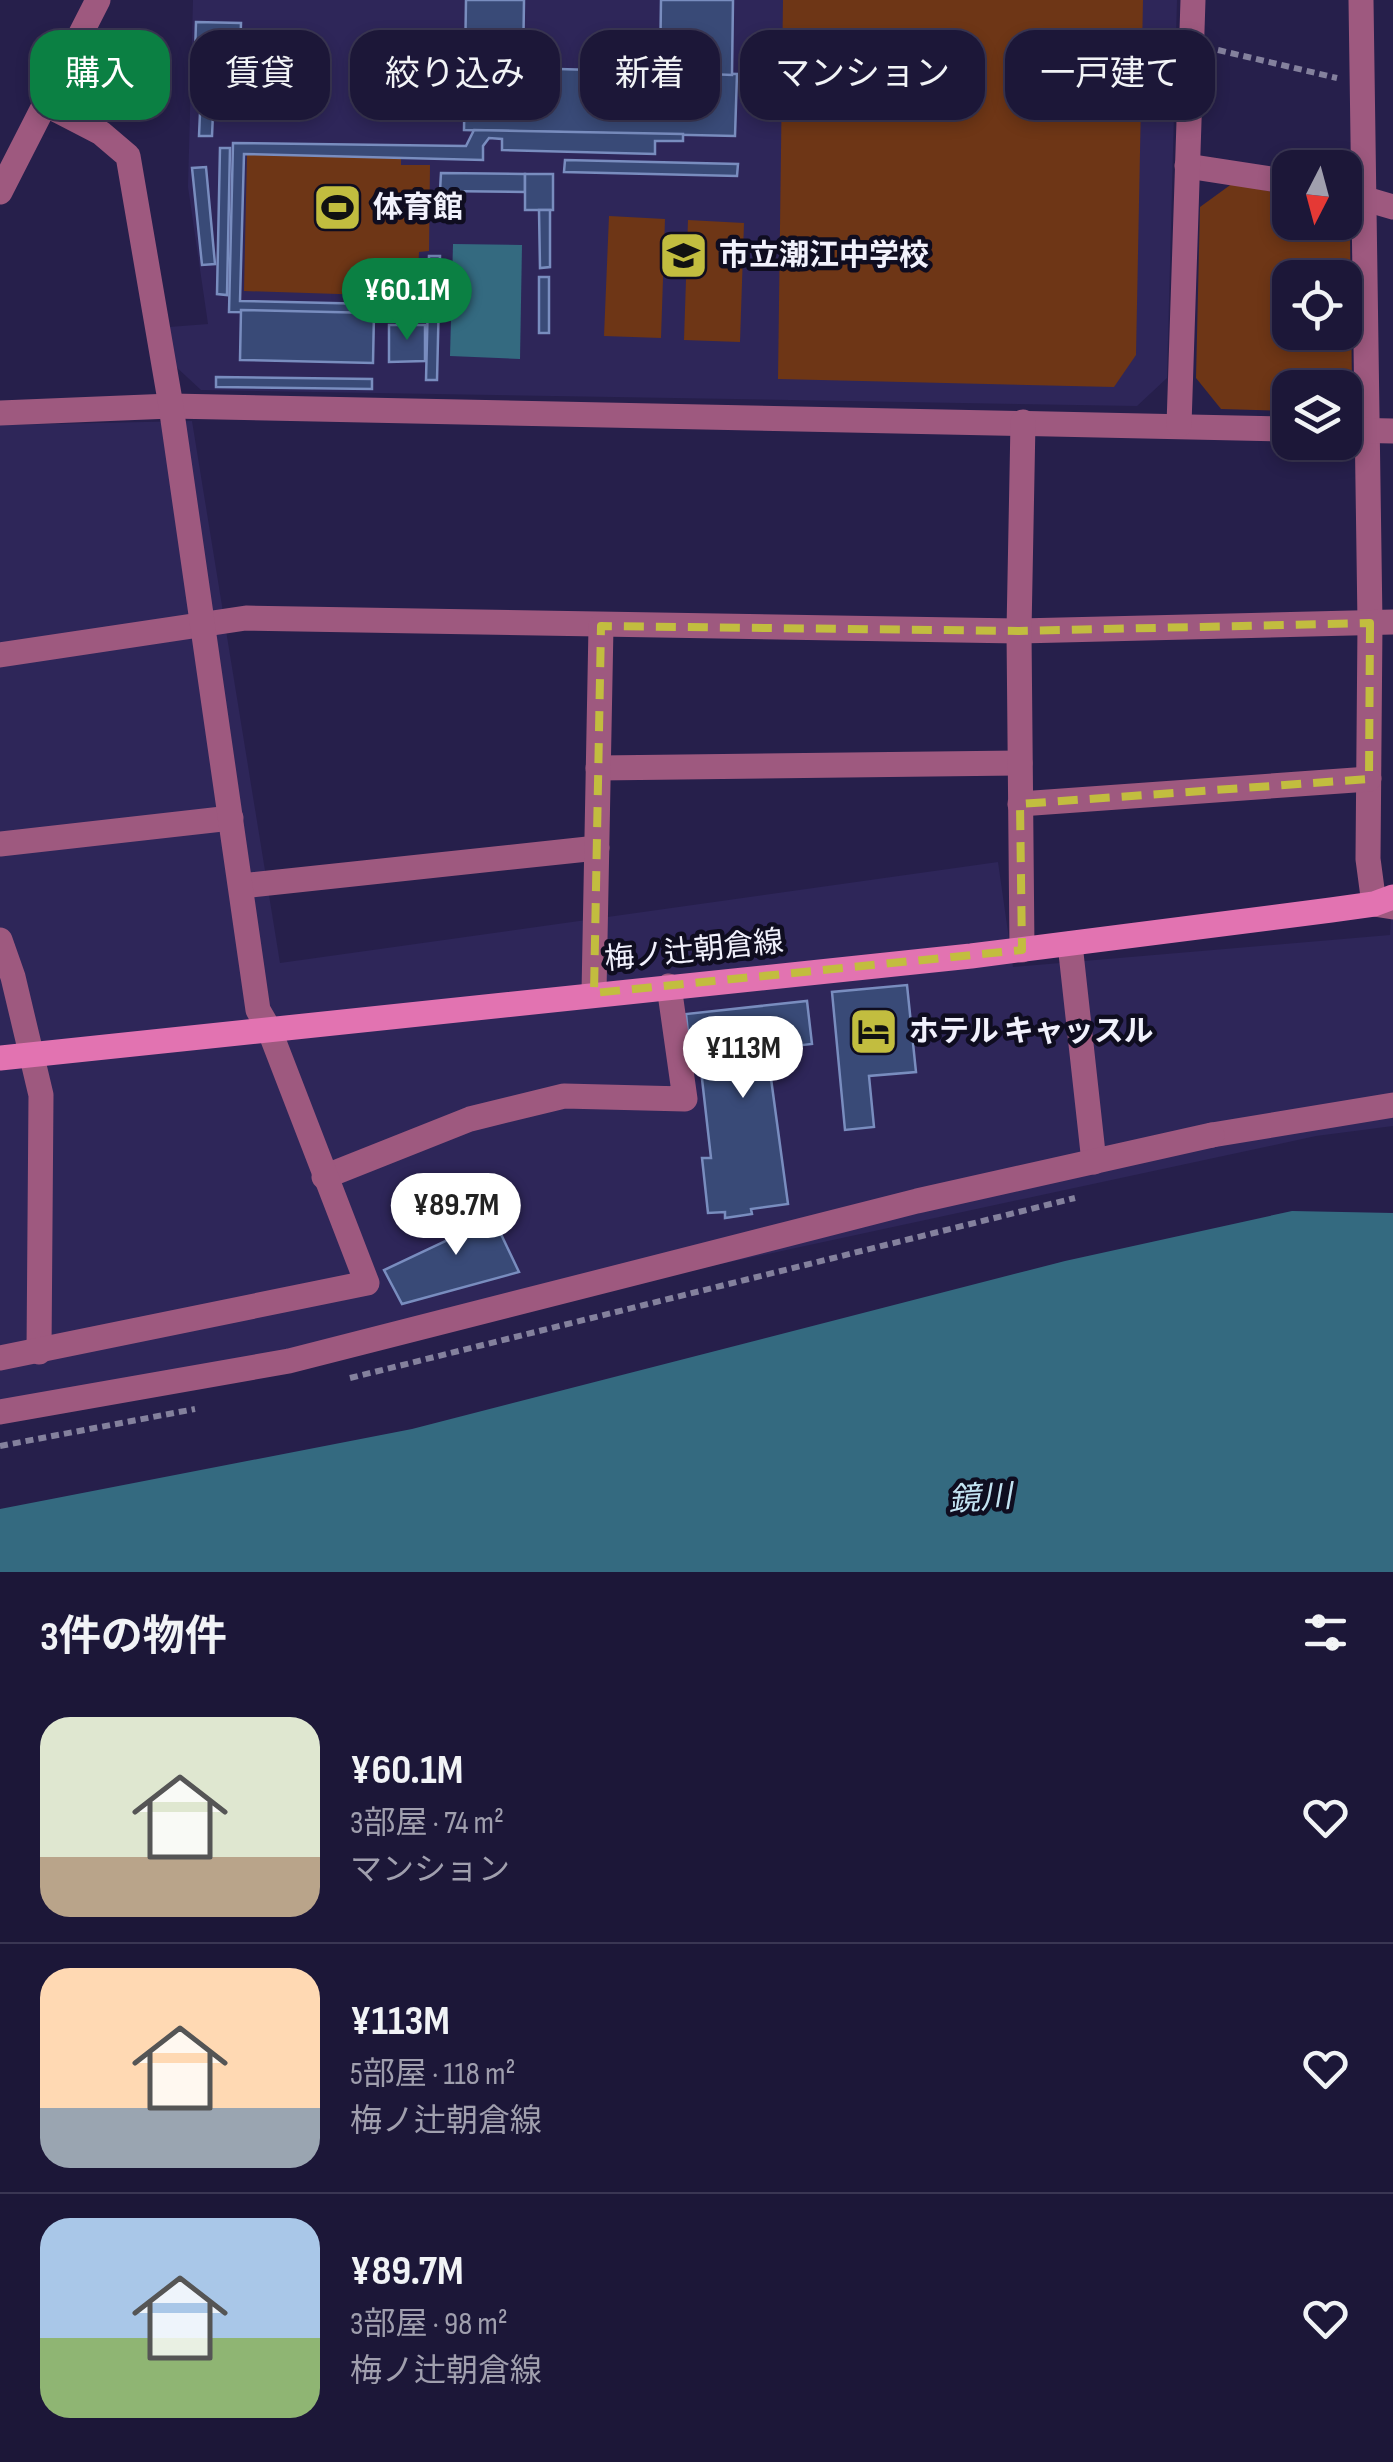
<!DOCTYPE html>
<html lang="ja">
<head>
<meta charset="utf-8">
<style>
  :root { --surface:#1c1738; --page:#292443; --text:#f1f3f6; --muted:#a09fae; --line:#3a3653; --accent:#0b8043 }
  body { margin:0; font-family:"Sofia Sans Condensed","Noto Sans JP",sans-serif; background:var(--page); color:var(--text); height:100vh; display:flex; flex-direction:column; font-size:38px; white-space:nowrap }
  * { box-sizing:border-box; margin:0 }
  p { font-size:32px; color:var(--muted) }
  .icon { flex:none; width:55px; height:55px; fill:none; stroke:currentColor; stroke-width:2; stroke-linecap:round; stroke-linejoin:round }
  .map { position:relative; height:1572px; overflow:hidden }
  .side { display:flex; flex-direction:column; background:var(--surface); flex:1 }
  .side>* { flex:none }
  .top-card { position:absolute; left:30px; top:30px; width:1335px; height:90px; display:flex; gap:20px }
  .needle { width:65px; rotate:186deg }
  .tools { position:absolute; left:1272px; top:150px; display:grid; gap:20px }
  .tools a { display:grid; place-items:center; width:90px; height:90px; border-radius:20px; background:var(--surface); box-shadow:0 5px 15px #0003,0 0 0 2px var(--line); font-size:50px }
  .price { position:absolute; translate:-50% -85px; padding:0 22px; border-radius:35px; background:#fff; color:#222; font-size:32px; line-height:65px; filter:drop-shadow(0 2px 5px #0008) }
  .price::after { content:''; position:absolute; left:50%; top:60px; width:30px; height:22px; margin-left:-15px; background:inherit; clip-path:polygon(0 0,100% 0,50% 100%) }
  .price.active { background:var(--accent); color:#fff }
  ul { padding:0; list-style:none }
  li { display:flex; align-items:center; gap:30px; height:250px; padding:0 40px }
  li+li { border-top:2px solid var(--line) }
  li span { display:grid; place-items:center; flex:none; width:280px; height:200px; border-radius:30px; color:#555 }
  li>.icon { margin-inline-start:auto }
  span .icon { width:120px; height:120px; fill:#fffc; stroke-width:1 }
  li b { font-size:42px }
  h2 { display:flex; justify-content:space-between; align-items:center; height:120px; padding:0 40px; font-size:42px }
  .chip { padding:0 35px; border-radius:30px; background:var(--surface); box-shadow:0 5px 15px #0003,0 0 0 2px var(--line); font-size:35px; line-height:90px }
  .chip.active { background:var(--accent); color:#fff }
  .map>svg:first-child { display:block }
  .built { fill:#2e2659 }
  .green { fill:#6e3616; fill-rule:evenodd }
  .water { fill:#346a80 }
  .building { fill:#394a77; stroke:#798dbf; stroke-width:2.5 }
  .lines { fill:none; stroke-linecap:round; stroke-linejoin:round }
  .path { stroke:#84819d; stroke-width:6; stroke-dasharray:8 5; stroke-linecap:butt }
  .minor { stroke:#9e597f; stroke-width:25 }
  .tertiary { stroke:#9e597f; stroke-width:25 }
  .secondary { stroke:#e273b1; stroke-width:25 }
  .marked { fill:none; stroke:#c2bd3f; stroke-width:8; stroke-dasharray:20 12; stroke-linejoin:round }
  .labels { text-anchor:middle; dominant-baseline:central; stroke-width:9; stroke-linejoin:round; paint-order:stroke }
  .poi-label { font-size:30px; font-weight:bold; fill:#f1f1fc; stroke:#0f0d20; text-anchor:start }
  .street-label { font-size:30px; fill:#f1f1fc; stroke:#0f0d20 }
  .water-label { font-size:32px; font-style:italic; fill:#c3e3f2; stroke:#0f0d20 }
</style>
</head>
<body>
<div class="map">
<svg width="1393" height="1572" viewBox="0 0 1393 1572">
  <rect width="100%" height="100%" fill="#261f4b"/>
  <!-- built -->
  <g class="built">
    <polygon points="193,0 1177,0 1167,378 1137,406 201,390 173,364 169,327 208,324 188,187"/>
    <polygon points="192,421 280,963 998,862 1013,967 1390,935 1393,883 1393,1126 1316,1136 0,1419 0,425"/>
  </g>
  <!-- green -->
  <g class="green">
    <polygon points="783,0 1143,0 1136,355 1114,387 778,379"/>
    <polygon points="247,154 401,156 401,165 430,165 429,251 419,252 416,308 375,307 369,304 369,295 244,291"/>
    <path d="M 1233,183 L 1290,196 L 1290,222 L 1342,223 L 1350,232 L 1352,385 L 1345,391 L 1345,388 L 1290,388 L 1290,411 L 1221,409 L 1196,378 L 1200,207 ZM 1290,278 L 1345,278 L 1345,332 L 1290,332 Z"/>
    <polygon points="609,216 665,219 661,338 604,336"/>
    <polygon points="688,220 744,223 740,342 684,340"/>
  </g>
  <!-- water -->
  <g class="water">
    <polygon points="453,244 522,245 520,359 450,356"/>
    <polygon points="1292,1211 1393,1213 1393,1572 0,1572 0,1509 412,1429 1065,1261"/>
  </g>
  <!-- building -->
  <g class="building">
    <polygon points="466,0 524,0 523,68 737,74 735,136 464,130"/>
    <polygon points="661,0 733,0 732,75 660,72"/>
    <polygon points="196,22 241,23 240,55 195,54"/>
    <polygon points="199,70 222,71 221,87 198,86"/>
    <polygon points="201,90 214,90 212,136 199,136"/>
    <polygon points="474,130 683,134 683,141 655,141 655,154 502,150 502,139 489,138 483,146 483,160 244,154 240,301 374,304 375,307 374,313 229,312 233,143 466,146"/>
    <polygon points="220,148 230,148 227,295 217,294"/>
    <polygon points="565,160 738,164 737,176 564,172"/>
    <polygon points="206,167 215,264 202,265 192,168"/>
    <polygon points="441,173 525,174 525,192 440,191"/>
    <rect x="525" y="174" width="28" height="36"/>
    <polygon points="539,210 550,210 550,267 540,268"/>
    <polygon points="429,256 440,256 437,380 426,380"/>
    <rect x="539" y="277" width="10" height="56"/>
    <polygon points="241,310 374,313 373,363 240,360"/>
    <polygon points="389,325 425,325 425,361 389,362"/>
    <polygon points="216,377 372,379 372,389 216,387"/>
    <polygon points="907,985 916,1072 869,1076 874,1127 845,1130 832,992"/>
    <polygon points="807,1001 812,1044 767,1049 788,1204 751,1209 752,1214 725,1218 725,1212 708,1213 702,1158 711,1158 701,1070 692,1071 686,1014"/>
    <polygon points="480,1190 519,1272 402,1304 384,1270 469,1230 455,1201"/>
  </g>
  <g class="lines">
    <!-- path -->
    <g class="path">
      <polyline points="1218,50 1337,78"/>
      <polyline points="350,1378 1075,1198"/>
      <polyline points="0,1446 195,1409"/>
    </g>
    <!-- minor -->
    <g class="minor">
      <polyline points="1361,0 1370,623 1368,859 1374,904 1393,907"/>
      <polyline points="1187,166 1290,182"/>
      <polyline points="1345,193 1393,207"/>
      <polyline points="0,413 171,406 1290,429"/>
      <polyline points="1179,425 1193,0"/>
      <polyline points="1345,430 1393,431"/>
      <polyline points="0,655 246,618 1019,631 1393,622"/>
      <polyline points="598,768 1020,763"/>
      <polyline points="1020,804 1369,779"/>
      <polyline points="0,844 231,818"/>
      <polyline points="241,886 597,848"/>
      <polyline points="0,940 13,977 41,1095 39,1352"/>
      <polyline points="1070,944 1094,1162"/>
      <polyline points="1022,950 1019,631 1023,422"/>
      <polyline points="594,993 601,626"/>
      <polyline points="1212,1135 1393,1105"/>
      <polyline points="324,1177 470,1119 564,1096 685,1099 669,986"/>
      <polyline points="0,1358 367,1283 269,1029 258,1010 171,406 128,156 101,133 45,104"/>
    </g>
    <!-- tertiary -->
    <g class="tertiary">
      <polyline points="0,192 98,0"/>
      <polyline points="0,1412 289,1361 917,1201 1212,1135"/>
    </g>
    <!-- secondary -->
    <polyline class="secondary" points="0,1058 971,956 1331,910 1374,904 1393,897"/>
  </g>
  <!-- marked area -->
  <path class="marked" d="M 1370,623 L 1369,779 L 1020,804 L 1022,950 L 594,993 L 601,626 L 1019,631 Z"/>
  <!-- icons -->
  <defs>
    <symbol id="stadium-square" viewBox="-11 -11 22 22"><rect x="-9" y="-9" width="18" height="18" rx="4" fill="#c2bd3f" stroke="#0f0d20"/><path d="M0-5a6.5 5 0 1 0 0 10a6.5 5 0 1 0 0-10ZM-3.5-1.8h7v3.6h-7Z" fill="#111"/></symbol>
    <symbol id="school-square" viewBox="-11 -11 22 22"><rect x="-9" y="-9" width="18" height="18" rx="4" fill="#c2bd3f" stroke="#0f0d20"/><path d="M0-5L7-2L0 1L-7-2ZM-4 1L0 2.5L4 1V4Q0 6-4 4Z" fill="#111"/></symbol>
    <symbol id="hotel-square" viewBox="-11 -11 22 22"><rect x="-9" y="-9" width="18" height="18" rx="4" fill="#c2bd3f" stroke="#0f0d20"/><path d="M-6-4.5h1.5V1H6V5H4.5V3h-9V5H-6ZM-4 0a1.8 1.8 0 1 1 3.6 0ZM.5 0V-2.5h3Q6-2.5 6 0Z" fill="#111"/></symbol>
  </defs>
  <g fill-rule="evenodd">
    <use href="#stadium-square" x="310" y="180" width="55" height="55"/>
    <use href="#school-square" x="656" y="228" width="55" height="55"/>
    <use href="#hotel-square" x="846" y="1004" width="55" height="55"/>
  </g>
  <g class="labels">
    <!-- poi labels -->
    <g class="poi-label">
      <text x="373" y="208">体育館</text>
      <text x="719" y="256">市立潮江中学校</text>
      <text x="909" y="1032">ホテル キャッスル</text>
    </g>
    <!-- street labels -->
    <g class="street-label">
      <text transform="translate(694 951) rotate(-6)">梅ノ辻朝倉線</text>
    </g>
    <!-- water labels -->
    <g class="water-label">
      <text transform="translate(980 1499) rotate(-4)">鏡川</text>
    </g>
  </g>
</svg>
<div class="tools">
<a><svg class="needle" viewBox="-14 -14 28 28"><path d="M0-13l5 13h-10z" fill="#e53935"/><path d="M0 13l5-13h-10z" fill="#a09fae"/></svg></a>
<a><svg class="icon" aria-label="locate" viewBox="0 0 24 24"><circle cx="12" cy="12" r="6"/><path d="M12 2v4M12 18v4M2 12h4M18 12h4"/></svg></a>
<a><svg class="icon" aria-label="layers" viewBox="0 0 24 24"><path d="M12 4l9 5-9 5-9-5zM3 14l9 5 9-5"/></svg></a>
</div>
<b class="price active" style="left:407px;top:343px">¥60.1M</b>
<b class="price" style="left:743px;top:1101px">¥113M</b>
<b class="price" style="left:456px;top:1258px">¥89.7M</b>
<div class="top-card">
<a class="chip active">購入</a>
<a class="chip">賃貸</a>
<a class="chip">絞り込み</a>
<a class="chip">新着</a>
<a class="chip">マンション</a>
<a class="chip">一戸建て</a>
</div>
</div>
<section class="side">
<h2>3件の物件<svg class="icon" aria-label="filters" viewBox="0 0 24 24"><path d="M4 7h16M4 17h16"/><circle cx="9" cy="7" r="2"/><circle cx="15" cy="17" r="2"/></svg></h2>
<ul>
<li><span style="background:linear-gradient(#dfe7d0 70%,#b9a48a 0)"><svg class="icon" aria-label="home" viewBox="0 0 24 24"><path d="M3 11l9-7 9 7M6 9v11h12V9"/></svg></span><div><b>¥60.1M</b><p>3部屋 · 74 m²</p><p>マンション</p></div><svg class="icon" aria-label="heart" viewBox="0 0 24 24"><path d="M12 20l-8-8c-3-5 5-10 8-4 3-6 11-1 8 4z"/></svg></li>
<li><span style="background:linear-gradient(#ffd9b3 70%,#9aa5b1 0)"><svg class="icon" aria-label="home" viewBox="0 0 24 24"><path d="M3 11l9-7 9 7M6 9v11h12V9"/></svg></span><div><b>¥113M</b><p>5部屋 · 118 m²</p><p>梅ノ辻朝倉線</p></div><svg class="icon" aria-label="heart" viewBox="0 0 24 24"><path d="M12 20l-8-8c-3-5 5-10 8-4 3-6 11-1 8 4z"/></svg></li>
<li><span style="background:linear-gradient(#a9c7e8 60%,#8fb573 0)"><svg class="icon" aria-label="home" viewBox="0 0 24 24"><path d="M3 11l9-7 9 7M6 9v11h12V9"/></svg></span><div><b>¥89.7M</b><p>3部屋 · 98 m²</p><p>梅ノ辻朝倉線</p></div><svg class="icon" aria-label="heart" viewBox="0 0 24 24"><path d="M12 20l-8-8c-3-5 5-10 8-4 3-6 11-1 8 4z"/></svg></li>
</ul>
</section>
</body>
</html>
